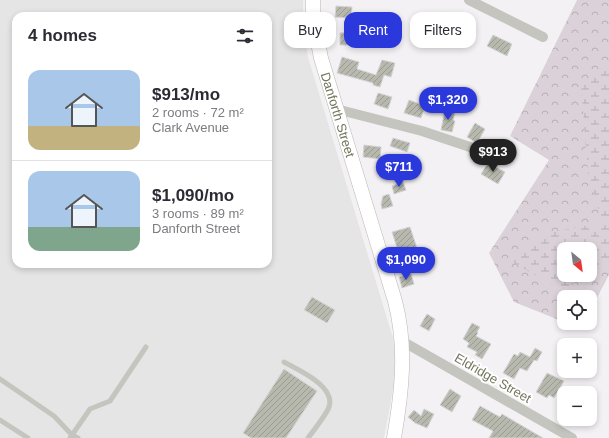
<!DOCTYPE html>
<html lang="en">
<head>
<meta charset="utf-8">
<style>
  :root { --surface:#fff; --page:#f2f2f3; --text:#2b2b33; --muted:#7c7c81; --line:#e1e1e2; --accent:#2b38db }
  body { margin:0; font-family:Helvetica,sans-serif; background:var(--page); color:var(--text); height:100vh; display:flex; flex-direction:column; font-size:15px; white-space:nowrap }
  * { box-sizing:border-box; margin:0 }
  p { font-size:13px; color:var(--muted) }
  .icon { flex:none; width:22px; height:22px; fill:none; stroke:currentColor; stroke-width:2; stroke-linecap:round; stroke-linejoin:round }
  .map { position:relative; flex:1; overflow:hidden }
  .sheet { position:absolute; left:12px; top:12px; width:260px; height:256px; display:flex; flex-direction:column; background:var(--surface); border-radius:12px; box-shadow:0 2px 6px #0003 }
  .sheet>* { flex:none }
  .top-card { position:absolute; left:284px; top:12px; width:265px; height:36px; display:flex; gap:8px }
  .needle { width:26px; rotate:151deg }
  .buttons { position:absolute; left:557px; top:242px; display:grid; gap:8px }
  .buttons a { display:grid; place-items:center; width:40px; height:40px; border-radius:8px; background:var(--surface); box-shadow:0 2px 6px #0003; font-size:20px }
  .price { position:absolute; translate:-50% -34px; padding:0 9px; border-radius:14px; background:var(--accent); color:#fff; font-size:13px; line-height:26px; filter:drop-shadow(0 1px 2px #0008) }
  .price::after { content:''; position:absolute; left:50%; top:24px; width:12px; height:9px; margin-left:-6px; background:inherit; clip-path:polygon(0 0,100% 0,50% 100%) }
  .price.active { background:#222; color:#fff }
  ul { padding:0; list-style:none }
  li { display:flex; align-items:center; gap:12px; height:100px; padding:0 16px }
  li+li { border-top:1px solid var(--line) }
  li span { display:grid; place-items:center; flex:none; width:112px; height:80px; border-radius:12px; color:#555 }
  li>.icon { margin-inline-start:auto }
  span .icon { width:48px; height:48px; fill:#fffc; stroke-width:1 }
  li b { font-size:17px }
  h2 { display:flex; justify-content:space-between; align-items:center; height:48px; padding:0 16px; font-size:17px }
  .chip { padding:0 14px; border-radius:12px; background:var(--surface); box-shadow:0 2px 6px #0003; font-size:14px; line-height:36px }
  .chip.active { background:var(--accent); color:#fff }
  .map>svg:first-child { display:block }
  .built { fill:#e5e5e5; fill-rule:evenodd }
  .forest { fill:url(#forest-crowns); fill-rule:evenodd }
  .wetland { fill:url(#wetland-marsh) }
  .building { fill:url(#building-hatch); stroke:#d5d4d6 }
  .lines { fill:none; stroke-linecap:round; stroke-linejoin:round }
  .secondary-casing { stroke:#b8bab0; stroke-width:15 }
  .lane { stroke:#c4c5be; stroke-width:5 }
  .street { stroke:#c4c5be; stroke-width:10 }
  .secondary { stroke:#fff; stroke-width:14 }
  .labels { text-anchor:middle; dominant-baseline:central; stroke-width:4; stroke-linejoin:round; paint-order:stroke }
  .street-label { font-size:13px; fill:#72765d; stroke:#fff }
</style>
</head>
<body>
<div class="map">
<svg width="609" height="438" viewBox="0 0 609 438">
  <defs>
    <pattern id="forest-crowns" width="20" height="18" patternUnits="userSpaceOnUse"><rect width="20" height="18" fill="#dbd2d9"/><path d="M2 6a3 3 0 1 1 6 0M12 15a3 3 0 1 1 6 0" fill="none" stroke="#b6afb3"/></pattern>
    <pattern id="wetland-marsh" width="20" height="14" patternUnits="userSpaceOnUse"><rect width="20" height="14" fill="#dbd2d9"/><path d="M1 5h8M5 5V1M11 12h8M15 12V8" fill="none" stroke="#b6afb3"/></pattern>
    <pattern id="building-hatch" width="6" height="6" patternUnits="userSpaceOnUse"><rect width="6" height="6" fill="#b8b9ae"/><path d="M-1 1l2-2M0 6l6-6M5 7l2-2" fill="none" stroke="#9a9b91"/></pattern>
  </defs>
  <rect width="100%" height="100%" fill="#f4f1f5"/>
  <!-- built -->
  <path class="built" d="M 0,0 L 303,0 L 304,32 L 308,57 L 393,338 L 396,357 L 395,379 L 384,438 L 0,438 ZM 16,16 L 268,16 L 268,264 L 16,264 Z"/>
  <!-- forest -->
  <path class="forest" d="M 577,0 L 609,0 L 609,275 L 590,311 L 590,297 L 564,297 L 564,322 L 514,302 L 489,253 L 549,160 L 510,136 ZM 564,249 L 590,249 L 590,275 L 564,275 Z"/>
  <!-- wetland -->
  <polygon class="wetland" points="609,68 609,261 590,272 590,249 564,249 564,275 586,275 562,290 510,261 546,233 602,223 588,174 581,84"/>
  <!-- building -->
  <g class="building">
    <polygon points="336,6 352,7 351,18 335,17"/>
    <polygon points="444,12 465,22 459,34 439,22"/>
    <polygon points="353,32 354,45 340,45 340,33"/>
    <polygon points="493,35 512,44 507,56 487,46"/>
    <polygon points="342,57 359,62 357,69 376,75 382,60 395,63 391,77 384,75 380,87 373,85 373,83 337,73"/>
    <polygon points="378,93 392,97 388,109 374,104"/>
    <polygon points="409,100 425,106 421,118 404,113"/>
    <polygon points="445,110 455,112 453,120 455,121 452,132 441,130"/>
    <polygon points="475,123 485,129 477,143 467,137"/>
    <polygon points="393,138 410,143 407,152 390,146"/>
    <polygon points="364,145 381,147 380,159 363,157"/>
    <polygon points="488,163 505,172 498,184 481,174"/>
    <polygon points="403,182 406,190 394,194 392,186"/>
    <polygon points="389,194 393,206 382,209 381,204 383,196"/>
    <polygon points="410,227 417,248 399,254 392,232"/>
    <polygon points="411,274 414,284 402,288 399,277"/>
    <polygon points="312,297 335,310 327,323 304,310"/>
    <polygon points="427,314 435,319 429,331 420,326"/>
    <polygon points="472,323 480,327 477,332 478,333 476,336 491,344 482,359 475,355 477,352 467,347 469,343 463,339"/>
    <polygon points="535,348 542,352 537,361 534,360 527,371 520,368 514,379 503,373 514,354 518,356 520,352 530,357"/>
    <polygon points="284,369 317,391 286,438 251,438 243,433"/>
    <polygon points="547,373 564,381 554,398 549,395 547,398 536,392"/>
    <polygon points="450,389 461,396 452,412 440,405"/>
    <polygon points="480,406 500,417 502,414 543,438 489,438 493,431 472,420"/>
    <polygon points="424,409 434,414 427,428 415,423 408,417 414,410 421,416"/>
  </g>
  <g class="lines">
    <defs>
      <g id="secondary">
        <path id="s1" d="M 313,0 L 313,17 L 321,58 L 395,301 C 407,347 402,392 394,438"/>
      </g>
    </defs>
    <!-- secondary casing -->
    <use href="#secondary" class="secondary-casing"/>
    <!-- lane -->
    <g class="lane">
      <path d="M 284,362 C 298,370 336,386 329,407 C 326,415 314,430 308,438"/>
      <polyline points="0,379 54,416 72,435 78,438"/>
      <polyline points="0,420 28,438"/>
      <polyline points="70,438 90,409 110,401 146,347"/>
    </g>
    <!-- street -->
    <g class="street">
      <polyline points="469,0 543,37"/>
      <polyline points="336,109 422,131 473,148"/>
      <polyline points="402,341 572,438"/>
    </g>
    <!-- secondary -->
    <use href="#secondary" class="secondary"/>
  </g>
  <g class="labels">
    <!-- street labels -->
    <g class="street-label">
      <text stroke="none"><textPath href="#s1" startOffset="118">Danforth Street</textPath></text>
      <text transform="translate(493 378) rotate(30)">Eldridge Street</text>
    </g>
  </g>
</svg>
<div class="buttons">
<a><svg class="needle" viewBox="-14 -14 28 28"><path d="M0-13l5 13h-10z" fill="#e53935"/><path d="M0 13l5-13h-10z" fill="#7c7c81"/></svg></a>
<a><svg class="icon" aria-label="locate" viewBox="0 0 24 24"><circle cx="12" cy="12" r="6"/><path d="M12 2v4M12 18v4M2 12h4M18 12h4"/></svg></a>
<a>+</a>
<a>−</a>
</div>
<b class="price" style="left:448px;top:121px">$1,320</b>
<b class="price active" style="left:493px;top:173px">$913</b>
<b class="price" style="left:399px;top:188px">$711</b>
<b class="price" style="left:406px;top:281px">$1,090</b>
<div class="top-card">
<a class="chip">Buy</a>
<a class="chip active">Rent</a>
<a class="chip">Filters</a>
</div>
<section class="sheet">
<h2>4 homes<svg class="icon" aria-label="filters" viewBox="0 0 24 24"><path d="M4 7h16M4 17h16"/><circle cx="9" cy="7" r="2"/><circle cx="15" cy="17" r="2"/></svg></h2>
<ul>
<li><span style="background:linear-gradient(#a9c7e8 70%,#c2b280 0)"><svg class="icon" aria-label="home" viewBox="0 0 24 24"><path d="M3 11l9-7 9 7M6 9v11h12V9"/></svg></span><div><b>$913/mo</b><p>2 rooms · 72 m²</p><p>Clark Avenue</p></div></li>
<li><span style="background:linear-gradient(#a9c7e8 70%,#7fa58c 0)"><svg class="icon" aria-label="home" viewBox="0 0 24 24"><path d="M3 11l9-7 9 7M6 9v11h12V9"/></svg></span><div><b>$1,090/mo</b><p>3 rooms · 89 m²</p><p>Danforth Street</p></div></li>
</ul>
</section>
</div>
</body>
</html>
